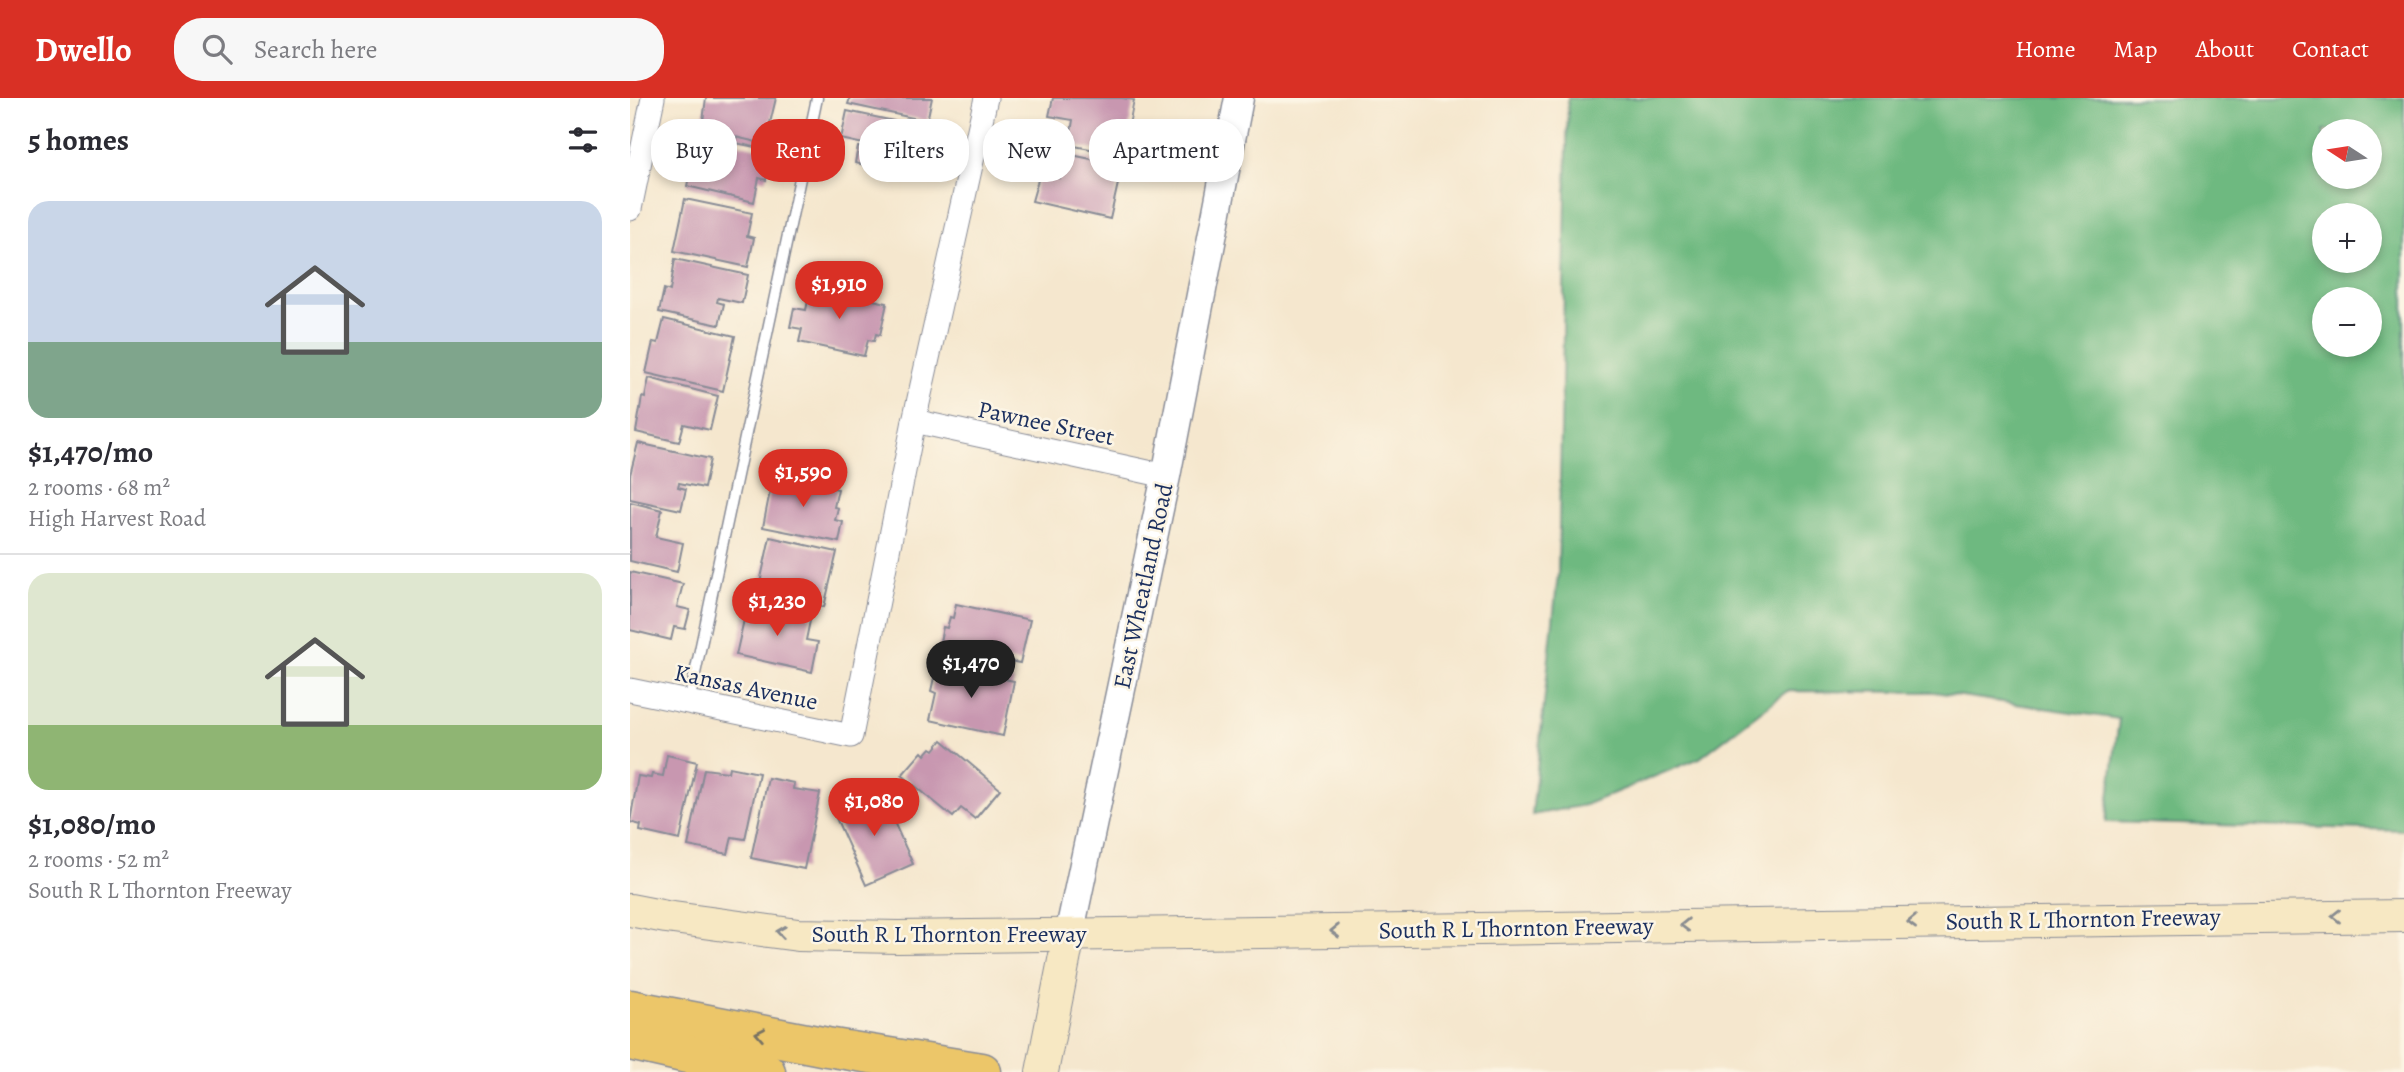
<!DOCTYPE html>
<html lang="en">
<head>
<meta charset="utf-8">
<style>
  :root { --surface:#fff; --page:#f7f7f7; --text:#2b2b33; --muted:#7c7c81; --line:#e1e1e2; --accent:#d93025 }
  body { margin:0; font-family:Alegreya,serif; background:var(--page); color:var(--text); height:100vh; display:flex; flex-direction:column; font-size:26px; white-space:nowrap }
  * { box-sizing:border-box; margin:0 }
  p { font-size:23px; color:var(--muted) }
  .icon { flex:none; width:38px; height:38px; fill:none; stroke:currentColor; stroke-width:2; stroke-linecap:round; stroke-linejoin:round }
  .map { position:relative; flex:1; overflow:hidden }
  .drawer { display:flex; flex-direction:column; background:var(--surface); width:630px }
  .drawer>* { flex:none }
  .hud { position:absolute; left:21px; top:21px; width:665px; height:63px; display:flex; gap:14px }
  .needle { width:46px; rotate:282deg }
  .controls { position:absolute; left:1682px; top:21px; display:grid; gap:14px }
  .controls a { display:grid; place-items:center; width:70px; height:70px; border-radius:50%; background:var(--surface); box-shadow:0 4px 10px #0003; font-size:35px }
  .price { position:absolute; translate:-50% -60px; padding:0 16px; border-radius:24px; background:var(--accent); color:#fff; font-size:23px; line-height:46px; filter:drop-shadow(0 2px 4px #0008) }
  .price::after { content:''; position:absolute; left:50%; top:42px; width:21px; height:16px; margin-left:-10px; background:inherit; clip-path:polygon(0 0,100% 0,50% 100%) }
  .price.on { background:#222; color:#fff }
  ul { padding:0; list-style:none }
  li { display:grid; align-content:center; gap:14px; height:371px; padding:0 28px }
  li+li { border-top:2px solid var(--line) }
  li span { display:grid; place-items:center; height:217px; border-radius:21px; color:#555 }
  li>.icon { margin-inline-start:auto }
  span .icon { width:126px; height:126px; fill:#fffc; stroke-width:1 }
  li b { font-size:30px }
  h2 { display:flex; justify-content:space-between; align-items:center; height:84px; padding:0 28px; font-size:30px }
  .chip { padding:0 24px; border-radius:28px; background:var(--surface); box-shadow:0 4px 10px #0003; font-size:24px; line-height:63px }
  .chip.on { background:var(--accent); color:#fff }
  header { display:flex; align-items:center; gap:42px; box-sizing:border-box; height:98px; padding:0 35px; background:var(--accent); color:#fff }
  header strong { font-size:33px }
  nav { display:flex; gap:38px; margin-inline-start:auto; font-size:24px }
  .search { width:490px; height:63px; background:var(--page); display:flex; align-items:center; gap:18px; box-sizing:border-box; padding:0 24px; border-radius:28px; color:var(--muted); font-size:26px }
  main { display:flex; flex:1; min-height:0 }
  .map>svg:first-child { display:block }
  .forest { fill:#6eb980; stroke:#44746f; stroke-width:2; fill-rule:evenodd }
  .building { fill:#c897b0 }
  .lines { fill:none; stroke-linecap:round; stroke-linejoin:round }
  .service-casing { stroke:#888b96; stroke-width:13 }
  .minor-casing { stroke:#888b96; stroke-width:25 }
  .tertiary-casing { stroke:#888b96; stroke-width:31 }
  .secondary-casing { stroke:#888b96; stroke-width:34 }
  .motorway-casing { stroke:#888b96; stroke-width:41 }
  .service { stroke:#fff; stroke-width:10 }
  .minor { stroke:#fff; stroke-width:23 }
  .tertiary { stroke:#fff; stroke-width:28 }
  .secondary { stroke:#f7e8c3; stroke-width:32 }
  .motorway { stroke:#ecc669; stroke-width:38 }
  .oneway { stroke:#898c90 }
  .oneway2 { stroke:#797363 }
  .labels { text-anchor:middle; dominant-baseline:central; stroke-width:5; stroke-linejoin:round; paint-order:stroke }
  .street-label { font-size:24px; fill:#1b2f5e; stroke:#fcf5e5 }
</style>
</head>
<body>
<header>
<strong>Dwello</strong>
<div class="search"><svg class="icon" aria-label="search" viewBox="0 0 24 24"><circle cx="10" cy="10" r="6"/><path d="M15 15l6 6"/></svg>Search here</div>
<nav><a>Home</a><a>Map</a><a>About</a><a>Contact</a></nav>
</header>
<main>
<section class="drawer">
<h2>5 homes<svg class="icon" aria-label="filters" viewBox="0 0 24 24"><path d="M4 7h16M4 17h16"/><circle cx="9" cy="7" r="2"/><circle cx="15" cy="17" r="2"/></svg></h2>
<ul>
<li><span style="background:linear-gradient(#c9d6e8 65%,#7fa58c 0)"><svg class="icon" aria-label="home" viewBox="0 0 24 24"><path d="M3 11l9-7 9 7M6 9v11h12V9"/></svg></span><div><b>$1,470/mo</b><p>2 rooms · 68 m²</p><p>High Harvest Road</p></div></li>
<li><span style="background:linear-gradient(#dfe7d0 70%,#8fb573 0)"><svg class="icon" aria-label="home" viewBox="0 0 24 24"><path d="M3 11l9-7 9 7M6 9v11h12V9"/></svg></span><div><b>$1,080/mo</b><p>2 rooms · 52 m²</p><p>South R L Thornton Freeway</p></div></li>
</ul>
</section>
<div class="map">
<svg width="1774" height="974" viewBox="0 0 1774 974">
  <rect width="100%" height="100%" fill="#fcf5e5"/>
  <filter id="ink" filterUnits="userSpaceOnUse"><feTurbulence type="fractalNoise" baseFrequency=".0143" numOctaves="2"/><feDisplacementMap in="SourceGraphic" scale="14" xChannelSelector="R" yChannelSelector="G"/><feConvolveMatrix kernelMatrix="1 2 1 2 8 2 1 2 1" color-interpolation-filters="sRGB"/></filter>
  <filter id="wash" filterUnits="userSpaceOnUse"><feTurbulence type="fractalNoise" baseFrequency=".00686" numOctaves="4" result="noise"/><feDisplacementMap in="SourceGraphic" scale="28" xChannelSelector="R" yChannelSelector="G"/><feGaussianBlur stdDeviation="1.57" result="paint"/><feColorMatrix in="noise" values="0 0 0 0 0 0 0 0 0 0 0 0 0 0 0 0 0 1.4 0 .05"/><feComposite in="paint" operator="in"/></filter>
  <g filter="url(#wash)">
    <rect width="100%" height="100%" fill="#f5e7ce"/>
    <!-- forest -->
    <path class="forest" d="M 938,0 L 1774,0 L 1774,732 L 1476,724 L 1489,621 L 1304,594 L 1157,593 L 1070,660 L 955,707 L 902,717 L 928,476 ZM 1694,33 L 1740,33 L 1740,79 L 1694,79 ZM 1694,117 L 1740,117 L 1740,163 L 1694,163 ZM 1694,201 L 1740,201 L 1740,247 L 1694,247 Z"/>
    <g id="blocks">
      <!-- building -->
      <g class="building">
        <polygon points="76,0 146,0 135,46 72,31"/>
        <polygon points="220,0 302,0 297,23 218,6"/>
        <polygon points="423,0 492,0 504,2 496,43 489,42 486,56 439,47 443,22 419,18"/>
        <polygon points="217,13 292,29 284,77 225,65 228,49 237,51 238,47 211,41"/>
        <polygon points="69,37 143,53 136,82 129,80 124,104 57,88"/>
        <polygon points="437,56 485,66 481,80 489,81 480,121 402,103 410,75 429,80"/>
        <polygon points="55,101 122,115 117,138 124,140 118,169 44,153"/>
        <polygon points="45,161 118,177 112,205 88,200 87,204 94,206 89,227 29,214 34,191 40,193"/>
        <polygon points="181,189 257,205 250,237 246,236 244,243 238,242 234,258 169,244 172,231 160,229 164,210 176,212"/>
        <polygon points="34,221 105,238 93,293 16,275 23,244 28,245"/>
        <polygon points="19,280 88,298 80,332 54,326 49,344 6,334 12,299 15,300"/>
        <polygon points="8,345 80,361 74,390 49,385 48,389 56,391 51,412 0,401 0,377"/>
        <polygon points="143,378 208,391 204,409 208,410 205,422 213,424 209,444 133,429"/>
        <polygon points="0,404 32,412 26,439 53,445 47,474 0,463"/>
        <polygon points="140,439 207,454 194,509 128,494"/>
        <polygon points="0,474 53,486 47,509 60,512 55,531 44,529 41,542 0,532"/>
        <polygon points="118,504 181,518 176,542 188,544 182,574 106,557"/>
        <polygon points="326,506 400,522 390,565 374,562 372,571 307,558 313,529 317,530 320,519 323,520"/>
        <polygon points="307,567 384,583 373,638 300,622 306,595 301,593"/>
        <polygon points="312,642 370,691 345,721 331,710 323,719 272,677 292,654 295,657 301,650 304,652"/>
        <polygon points="37,657 67,664 50,742 10,733 11,727 0,724 8,678 21,680 22,676 33,678"/>
        <polygon points="99,669 129,675 115,741 102,739 98,756 58,748 74,671 98,674"/>
        <polygon points="138,680 164,685 163,691 190,695 174,771 121,760"/>
        <polygon points="249,691 283,766 236,787 206,720 225,711 222,704"/>
      </g>
    </g>
  </g>
  <g filter="url(#ink)">
    <use href="#blocks" fill-opacity="0" stroke="#888b96" stroke-width="2"/>
    <g class="lines">
      <defs>
        <polyline id="service" points="59,604 187,0"/>
        <g id="minor">
          <polyline points="0,111 23,0"/>
          <polyline points="284,323 536,378"/>
          <polyline points="0,592 221,638 284,323 356,0"/>
        </g>
        <polyline id="tertiary" points="439,837 536,378 609,0"/>
        <g id="secondary">
          <polyline points="0,812 36,819 168,837 268,839 1774,818"/>
          <polyline points="412,974 439,837"/>
        </g>
        <g id="motorway">
          <polyline points="0,911 197,949 352,974"/>
          <polyline points="0,943 136,974"/>
        </g>
      </defs>
      <!-- service casing -->
      <use href="#service" class="service-casing"/>
      <!-- minor casing -->
      <use href="#minor" class="minor-casing"/>
      <!-- tertiary casing -->
      <use href="#tertiary" class="tertiary-casing"/>
      <!-- secondary casing -->
      <use href="#secondary" class="secondary-casing"/>
      <!-- motorway casing -->
      <use href="#motorway" class="motorway-casing"/>
      <!-- service -->
      <use href="#service" class="service"/>
      <!-- minor -->
      <use href="#minor" class="minor"/>
      <!-- tertiary -->
      <use href="#tertiary" class="tertiary"/>
      <!-- secondary -->
      <use href="#secondary" class="secondary"/>
      <!-- motorway -->
      <use href="#motorway" class="motorway"/>
    </g>
    <!-- one-way arrows -->
    <defs><path id="oneway-chevron" d="M-2-3.5L2.5 0L-2 3.5" fill="none" stroke-width="1.6" stroke-linecap="round" stroke-linejoin="round" transform="scale(1.75)"/></defs>
    <g class="oneway">
      <use href="#oneway-chevron" transform="translate(1706 818) rotate(180)"/>
      <use href="#oneway-chevron" transform="translate(1282 824) rotate(179)"/>
      <use href="#oneway-chevron" transform="translate(1055 827) rotate(179)"/>
      <use href="#oneway-chevron" transform="translate(705 833) rotate(179)"/>
      <use href="#oneway-chevron" transform="translate(151 834) rotate(-172)"/>
    </g>
    <use class="oneway2" href="#oneway-chevron" transform="translate(130 936) rotate(-169)"/>
  </g>
  <g class="labels">
    <!-- street labels -->
    <g class="street-label">
      <text transform="translate(416 325) rotate(12)">Pawnee Street</text>
      <text transform="translate(513 488) rotate(-78)">East Wheatland Road</text>
      <text transform="translate(116 589) rotate(12)">Kansas Avenue</text>
      <text transform="translate(1453 821) rotate(-1)">South R L Thornton Freeway</text>
      <text transform="translate(886 830) rotate(-1)">South R L Thornton Freeway</text>
      <text x="319" y="836">South R L Thornton Freeway</text>
    </g>
  </g>
</svg>
<div class="controls">
<a><svg class="needle" viewBox="-14 -14 28 28"><path d="M0-13l5 13h-10z" fill="#e53935"/><path d="M0 13l5-13h-10z" fill="#7c7c81"/></svg></a>
<a>+</a>
<a>−</a>
</div>
<b class="price" style="left:209px;top:223px">$1,910</b>
<b class="price" style="left:173px;top:411px">$1,590</b>
<b class="price" style="left:147px;top:540px">$1,230</b>
<b class="price on" style="left:341px;top:602px">$1,470</b>
<b class="price" style="left:244px;top:740px">$1,080</b>
<div class="hud">
<a class="chip">Buy</a>
<a class="chip on">Rent</a>
<a class="chip">Filters</a>
<a class="chip">New</a>
<a class="chip">Apartment</a>
</div>
</div>
</main>
</body>
</html>
